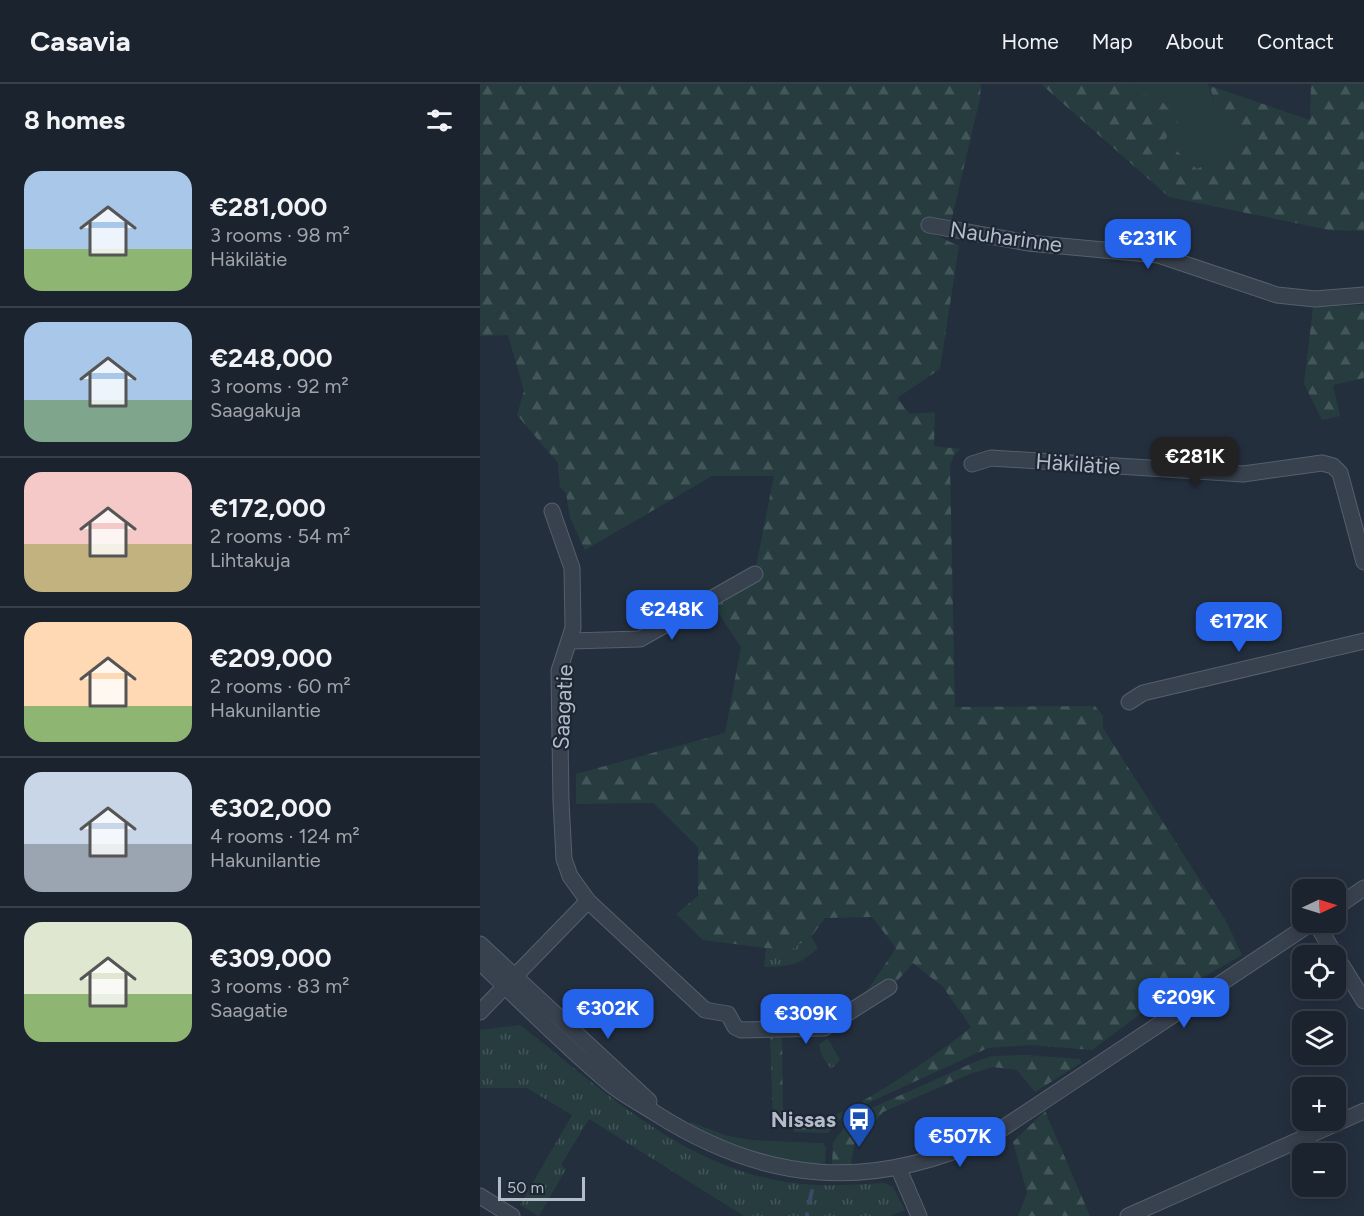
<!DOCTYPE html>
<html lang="en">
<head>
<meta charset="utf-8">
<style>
  :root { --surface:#1b232e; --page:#242b36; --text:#f1f3f6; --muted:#a0a4aa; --line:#39404a; --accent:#2563eb }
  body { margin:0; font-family:Figtree,sans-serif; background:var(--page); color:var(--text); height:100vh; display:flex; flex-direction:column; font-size:22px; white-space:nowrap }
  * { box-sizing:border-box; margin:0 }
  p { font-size:20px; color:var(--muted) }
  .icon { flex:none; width:33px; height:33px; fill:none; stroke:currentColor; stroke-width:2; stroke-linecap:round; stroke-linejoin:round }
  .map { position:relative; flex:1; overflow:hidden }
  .panel { display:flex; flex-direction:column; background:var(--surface); width:480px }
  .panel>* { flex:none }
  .needle { width:39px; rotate:86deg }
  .tools { position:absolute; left:812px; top:795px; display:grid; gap:12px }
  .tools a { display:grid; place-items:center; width:54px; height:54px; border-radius:12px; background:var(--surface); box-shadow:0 3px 15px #0003,0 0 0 2px var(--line); font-size:30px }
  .scale { position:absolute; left:18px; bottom:15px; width:87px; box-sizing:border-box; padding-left:6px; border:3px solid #b4bcc9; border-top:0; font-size:16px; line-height:21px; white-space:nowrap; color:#b4bcc9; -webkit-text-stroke:4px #1d2633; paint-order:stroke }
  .price { position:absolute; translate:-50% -51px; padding:0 14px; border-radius:12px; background:var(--accent); color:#fff; font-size:20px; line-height:39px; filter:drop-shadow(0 2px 3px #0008) }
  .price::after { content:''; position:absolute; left:50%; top:36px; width:18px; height:14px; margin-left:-9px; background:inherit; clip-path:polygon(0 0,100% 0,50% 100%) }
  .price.selected { background:#222; color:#fff }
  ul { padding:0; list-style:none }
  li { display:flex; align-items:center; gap:18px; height:150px; padding:0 24px }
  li+li { border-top:2px solid var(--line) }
  li span { display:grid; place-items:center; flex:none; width:168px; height:120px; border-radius:18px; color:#555 }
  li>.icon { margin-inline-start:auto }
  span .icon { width:72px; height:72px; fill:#fffc; stroke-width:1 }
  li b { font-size:26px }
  h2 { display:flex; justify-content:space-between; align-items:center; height:72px; padding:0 24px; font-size:26px }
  header { display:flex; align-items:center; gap:36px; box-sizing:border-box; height:84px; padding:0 30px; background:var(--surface); border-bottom:2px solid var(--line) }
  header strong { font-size:28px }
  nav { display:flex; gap:33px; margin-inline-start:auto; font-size:21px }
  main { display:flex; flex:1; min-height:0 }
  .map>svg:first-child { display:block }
  .grass { fill:#263c3f }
  .forest { fill:url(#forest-firs) }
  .park { fill:url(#park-tufts) }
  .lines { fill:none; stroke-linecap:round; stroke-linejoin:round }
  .stream { stroke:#394c67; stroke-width:4 }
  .minor-casing { stroke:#565f6c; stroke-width:17 }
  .minor { stroke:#38414e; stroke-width:15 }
  .labels { text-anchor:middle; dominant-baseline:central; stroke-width:4.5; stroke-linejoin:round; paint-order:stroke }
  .street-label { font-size:22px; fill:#b4bcc9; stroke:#1d2633 }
  .poi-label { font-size:22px; font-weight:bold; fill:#b4bcc9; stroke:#1d2633; text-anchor:end }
</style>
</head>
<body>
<header>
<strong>Casavia</strong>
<nav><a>Home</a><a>Map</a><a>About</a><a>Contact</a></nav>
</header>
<main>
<section class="panel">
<h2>8 homes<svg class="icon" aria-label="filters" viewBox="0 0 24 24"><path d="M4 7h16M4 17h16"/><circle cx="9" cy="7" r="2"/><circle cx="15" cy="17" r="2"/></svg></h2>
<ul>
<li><span style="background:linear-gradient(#a9c7e8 65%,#8fb573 0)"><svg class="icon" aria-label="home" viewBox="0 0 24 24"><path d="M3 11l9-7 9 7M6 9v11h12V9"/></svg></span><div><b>€281,000</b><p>3 rooms · 98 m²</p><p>Häkilätie</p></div></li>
<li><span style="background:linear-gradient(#a9c7e8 65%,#7fa58c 0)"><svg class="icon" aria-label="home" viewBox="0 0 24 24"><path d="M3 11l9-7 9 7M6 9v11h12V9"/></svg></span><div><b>€248,000</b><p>3 rooms · 92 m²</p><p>Saagakuja</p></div></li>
<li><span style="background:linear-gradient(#f6c9c9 60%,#c2b280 0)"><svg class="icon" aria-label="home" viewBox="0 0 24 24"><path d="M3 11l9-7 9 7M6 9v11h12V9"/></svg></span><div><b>€172,000</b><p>2 rooms · 54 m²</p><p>Lihtakuja</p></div></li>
<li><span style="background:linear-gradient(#ffd9b3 70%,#8fb573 0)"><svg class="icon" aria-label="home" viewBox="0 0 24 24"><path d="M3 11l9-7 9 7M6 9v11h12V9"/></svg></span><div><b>€209,000</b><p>2 rooms · 60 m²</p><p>Hakunilantie</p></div></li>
<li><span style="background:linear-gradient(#c9d6e8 60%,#9aa5b1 0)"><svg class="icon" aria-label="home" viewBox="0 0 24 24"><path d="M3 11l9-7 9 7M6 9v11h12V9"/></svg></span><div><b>€302,000</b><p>4 rooms · 124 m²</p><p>Hakunilantie</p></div></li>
<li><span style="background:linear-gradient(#dfe7d0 60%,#8fb573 0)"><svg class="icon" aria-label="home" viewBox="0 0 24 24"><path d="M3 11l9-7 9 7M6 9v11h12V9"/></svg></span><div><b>€309,000</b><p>3 rooms · 83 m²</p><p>Saagatie</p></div></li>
</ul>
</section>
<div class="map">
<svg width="884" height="1132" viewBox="0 0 884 1132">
  <defs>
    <pattern id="forest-firs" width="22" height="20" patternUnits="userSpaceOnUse" patternTransform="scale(1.5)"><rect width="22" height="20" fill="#263c3f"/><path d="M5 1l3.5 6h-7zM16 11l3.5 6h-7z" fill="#435659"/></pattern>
    <pattern id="park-tufts" width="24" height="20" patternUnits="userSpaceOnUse" patternTransform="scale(1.5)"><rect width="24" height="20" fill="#263c3f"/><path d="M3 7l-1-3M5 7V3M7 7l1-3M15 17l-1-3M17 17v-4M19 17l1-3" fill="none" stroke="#435659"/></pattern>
  </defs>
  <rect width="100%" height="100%" fill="#242f3e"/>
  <!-- grass -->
  <g class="grass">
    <polygon points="647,0 728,0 734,19 773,53 717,85 685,56 660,10"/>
    <polygon points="211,1038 248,1052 272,1056 343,1059 346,1063 345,1082 321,1080 267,1069 208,1042"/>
  </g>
  <!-- forest -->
  <g class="forest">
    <path d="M 0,0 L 501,0 L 500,14 L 471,138 L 449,148 L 479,162 L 460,285 L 417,314 L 430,330 L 455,328 L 454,362 L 480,365 L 474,371 L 470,382 L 475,623 L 615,622 L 623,632 L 623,644 L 746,837 L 762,871 L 663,928 L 612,966 L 550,961 L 508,964 L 375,1025 L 356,1038 L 348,1049 L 314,1048 L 309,1038 C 320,1038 332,1039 342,1036 C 379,1025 460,969 491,943 L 463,903 L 433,879 L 411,904 L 392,917 L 387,907 L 416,864 L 392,833 L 345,834 L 331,853 L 309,867 L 223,856 L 196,830 L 218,812 L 218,763 L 173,719 L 96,720 L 96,690 L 245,649 L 261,563 L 233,521 L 273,497 L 294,392 L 232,392 L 105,466 L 90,434 L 86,409 L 80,403 L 78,379 L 37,331 L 44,307 L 28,251 L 0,252 Z"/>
    <polygon points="561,0 647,0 660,10 678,12 698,37 685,56 717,85 773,53 734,19 730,2 830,36 831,0 884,0 884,147 849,146 689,113"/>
    <polygon points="884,221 884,294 853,301 860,332 842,336 824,300 833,223"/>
    <polygon points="290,948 302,948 303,1038 293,1039"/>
    <polygon points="546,971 600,975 601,979 555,1008 537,986 513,983 490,990 403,1028 391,1042 381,1039 376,1031 497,977 512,972"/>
    <polygon points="565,1027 610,1132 538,1132 547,1109 533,1058"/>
    <polygon points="372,1034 377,1042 371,1080 352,1082 353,1058"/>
  </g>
  <!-- park -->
  <g class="park">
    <path d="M 331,853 L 338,864 C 318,882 311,882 284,883 L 286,864 L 309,867 Z"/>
    <path d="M 40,941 C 123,1006 205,1085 313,1099 C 343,1103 374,1101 404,1099 L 413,1103 L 425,1126 L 410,1132 L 264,1132 L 109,1035 L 81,1081 L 86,1085 L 59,1132 L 40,1121 L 92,1031 L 47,1004 L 0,1004 L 0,946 Z"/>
    <polygon points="348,955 360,976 351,985 342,972 339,960"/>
  </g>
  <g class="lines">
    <!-- stream -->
    <g class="stream">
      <polyline points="329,1119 332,1107"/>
      <polyline points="327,1132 327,1130"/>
    </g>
    <defs>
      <g id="minor">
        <polyline points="449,141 548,159 678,171 797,211 835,215 884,211"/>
        <polyline points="492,380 511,374 763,390 842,379 853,382 860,389 884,478"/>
        <polyline points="72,427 92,484 93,544 79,587 81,717 84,775 90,792 108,817 225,926 248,930 255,943 261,946 344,944 409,903"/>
        <polyline points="91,557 160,555 275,490"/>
        <polyline points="649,618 663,609 884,557"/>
        <polyline points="855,824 884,804"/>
        <polyline points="835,838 884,917"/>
        <polyline points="0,860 169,1017"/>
        <path d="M 0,878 C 42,919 84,961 129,999 C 143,1011 160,1019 175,1029 C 286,1100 391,1108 511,1052 L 833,838"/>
        <polyline points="0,928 108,817"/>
        <polyline points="418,1083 439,1132"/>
        <polyline points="0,1112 32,1132"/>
        <polyline points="648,1132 884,1027"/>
      </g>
    </defs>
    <!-- minor casing -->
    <use href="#minor" class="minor-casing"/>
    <!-- minor -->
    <use href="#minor" class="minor"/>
  </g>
  <!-- icons -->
  <defs>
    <symbol id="bus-pin" viewBox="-11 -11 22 30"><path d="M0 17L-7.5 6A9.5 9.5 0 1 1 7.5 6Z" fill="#1a4fb4" stroke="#1d2633"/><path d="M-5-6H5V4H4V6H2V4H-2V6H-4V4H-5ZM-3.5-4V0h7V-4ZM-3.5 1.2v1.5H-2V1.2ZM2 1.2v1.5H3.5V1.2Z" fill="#fff"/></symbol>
  </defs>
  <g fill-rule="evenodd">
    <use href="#bus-pin" x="360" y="1016" width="38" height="52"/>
  </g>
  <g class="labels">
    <!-- street labels -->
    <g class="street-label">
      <text transform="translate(526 153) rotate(8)">Nauharinne</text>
      <text transform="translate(598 380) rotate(4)">Häkilätie</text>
      <text transform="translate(83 623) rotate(-87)">Saagatie</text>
    </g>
    <!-- poi labels -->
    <g class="poi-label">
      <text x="356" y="1035">Nissas</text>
    </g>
  </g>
</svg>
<div class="tools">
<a><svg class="needle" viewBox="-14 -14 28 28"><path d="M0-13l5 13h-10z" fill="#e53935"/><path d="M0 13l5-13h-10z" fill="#a0a4aa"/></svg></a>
<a><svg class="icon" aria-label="locate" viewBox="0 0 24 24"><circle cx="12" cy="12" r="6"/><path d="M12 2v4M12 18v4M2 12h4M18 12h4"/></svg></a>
<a><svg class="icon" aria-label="layers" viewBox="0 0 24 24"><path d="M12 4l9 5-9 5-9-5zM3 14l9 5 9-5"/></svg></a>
<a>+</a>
<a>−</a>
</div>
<div class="scale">50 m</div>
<b class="price" style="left:668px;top:186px">€231K</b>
<b class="price selected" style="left:715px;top:404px">€281K</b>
<b class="price" style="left:192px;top:557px">€248K</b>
<b class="price" style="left:759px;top:569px">€172K</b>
<b class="price" style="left:704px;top:945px">€209K</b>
<b class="price" style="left:128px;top:956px">€302K</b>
<b class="price" style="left:326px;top:961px">€309K</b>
<b class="price" style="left:480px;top:1084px">€507K</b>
</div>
</main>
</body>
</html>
